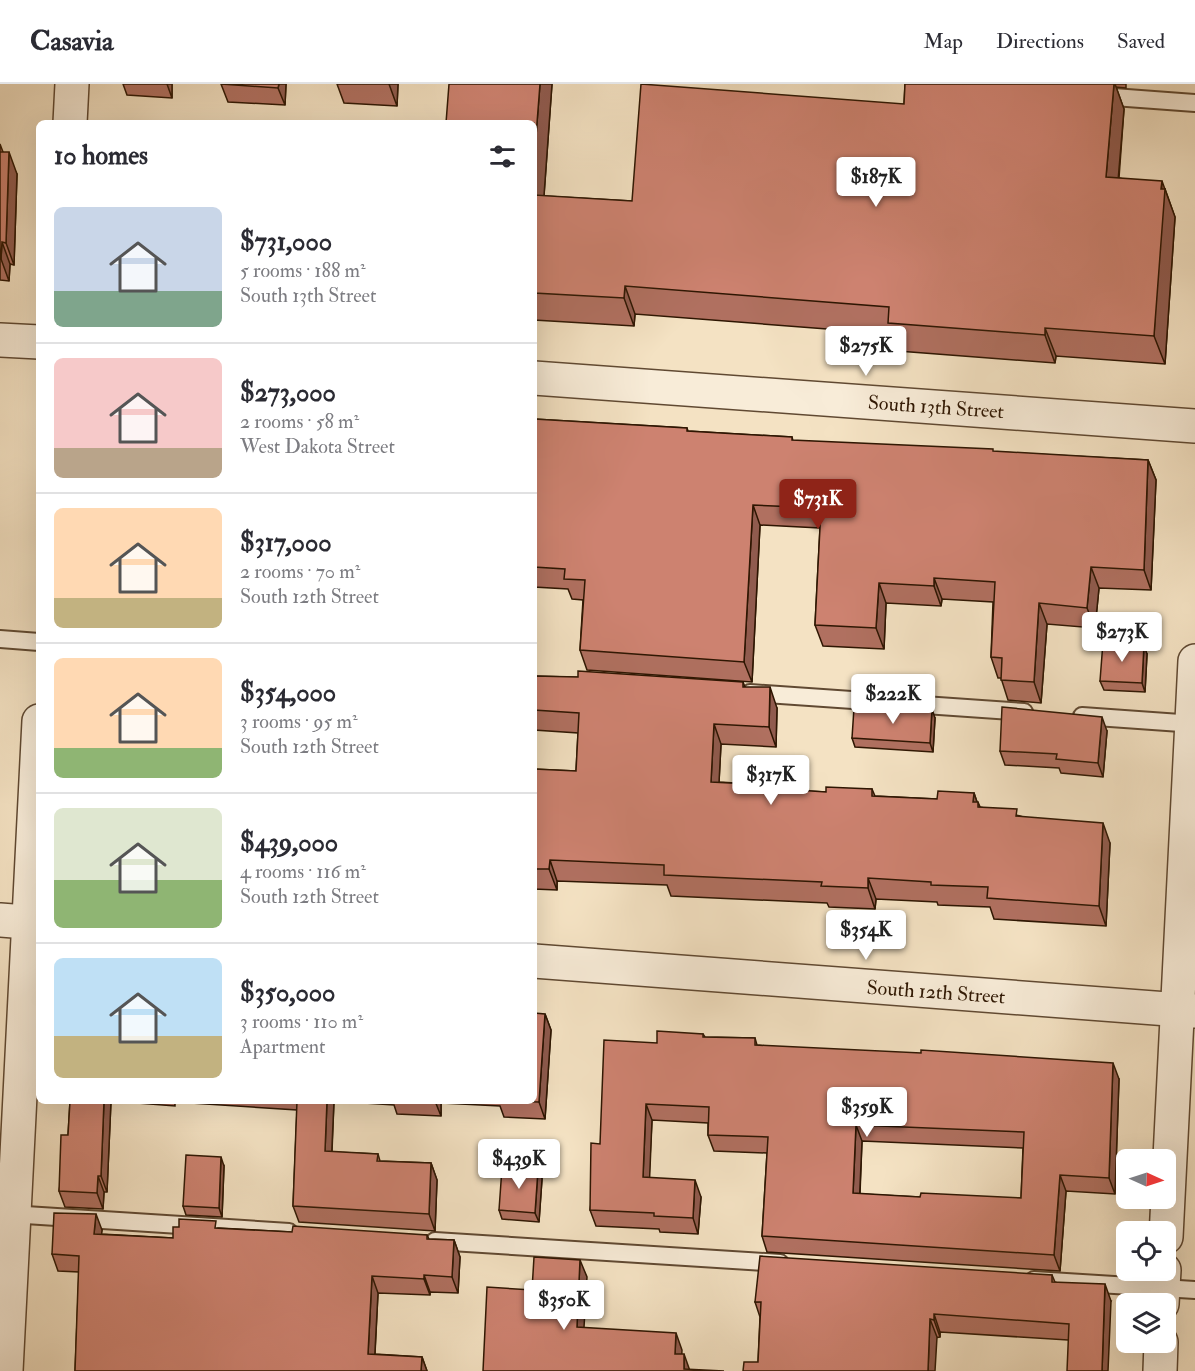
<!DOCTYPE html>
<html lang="en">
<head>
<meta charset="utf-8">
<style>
  :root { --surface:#fff; --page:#f7f7f7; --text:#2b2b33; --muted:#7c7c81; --line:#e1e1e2; --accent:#8f2418 }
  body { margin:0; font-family:"IM FELL Double Pica",serif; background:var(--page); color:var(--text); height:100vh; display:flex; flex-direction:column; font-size:22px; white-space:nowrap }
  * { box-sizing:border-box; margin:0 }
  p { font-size:20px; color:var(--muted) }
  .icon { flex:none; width:33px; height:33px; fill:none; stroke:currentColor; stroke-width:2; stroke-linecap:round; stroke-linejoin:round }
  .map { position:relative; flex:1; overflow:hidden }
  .details { position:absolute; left:36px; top:36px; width:501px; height:984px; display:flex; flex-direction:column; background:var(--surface); border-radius:9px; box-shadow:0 6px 24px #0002 }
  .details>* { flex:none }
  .needle { width:39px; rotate:93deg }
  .fabs { position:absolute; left:1116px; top:1065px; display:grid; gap:12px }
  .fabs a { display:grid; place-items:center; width:60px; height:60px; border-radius:9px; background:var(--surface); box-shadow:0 6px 24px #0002; font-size:30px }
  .price { position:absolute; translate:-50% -51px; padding:0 14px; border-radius:6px; background:#fff; color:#222; font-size:20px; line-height:39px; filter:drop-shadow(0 2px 3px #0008) }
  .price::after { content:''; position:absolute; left:50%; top:36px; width:18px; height:14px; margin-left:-9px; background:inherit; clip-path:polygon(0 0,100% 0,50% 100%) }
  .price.current { background:var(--accent); color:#fff }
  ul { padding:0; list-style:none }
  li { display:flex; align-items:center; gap:18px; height:150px; padding:0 18px }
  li+li { border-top:2px solid var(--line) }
  li span { display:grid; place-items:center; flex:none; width:168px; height:120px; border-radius:9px; color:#555 }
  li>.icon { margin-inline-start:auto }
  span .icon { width:72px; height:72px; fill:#fffc; stroke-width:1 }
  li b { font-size:26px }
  h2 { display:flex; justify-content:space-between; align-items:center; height:72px; padding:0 18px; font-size:26px }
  header { display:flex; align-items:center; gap:36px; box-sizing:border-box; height:84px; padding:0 30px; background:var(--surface); border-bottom:2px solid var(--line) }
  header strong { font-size:28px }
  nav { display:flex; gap:33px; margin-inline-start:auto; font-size:21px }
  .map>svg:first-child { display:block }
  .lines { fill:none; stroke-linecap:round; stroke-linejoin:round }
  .service-casing { stroke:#604932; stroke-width:20 }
  .minor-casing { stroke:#604932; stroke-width:36 }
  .tertiary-casing { stroke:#604932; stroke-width:36 }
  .service { stroke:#f8ecd8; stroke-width:16 }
  .minor { stroke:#f8ecd8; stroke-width:33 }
  .tertiary { stroke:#f8ecd8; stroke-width:33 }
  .wall { fill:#b07060; stroke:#2e1602; stroke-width:1.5; fill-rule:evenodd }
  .shaded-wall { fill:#905b4e; stroke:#2e1602; stroke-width:1.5 }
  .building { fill:#cd8270; stroke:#2e1602; stroke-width:1.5; fill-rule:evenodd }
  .labels { text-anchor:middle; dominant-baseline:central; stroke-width:6; stroke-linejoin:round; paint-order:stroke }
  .street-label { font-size:20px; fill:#2e1602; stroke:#f8ecd8 }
</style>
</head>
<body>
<header>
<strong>Casavia</strong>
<nav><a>Map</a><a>Directions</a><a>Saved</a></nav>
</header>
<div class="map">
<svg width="1195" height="1287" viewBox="0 0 1195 1287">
  <rect width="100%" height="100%" fill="#f4e2c3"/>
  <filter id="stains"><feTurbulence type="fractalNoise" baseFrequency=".00333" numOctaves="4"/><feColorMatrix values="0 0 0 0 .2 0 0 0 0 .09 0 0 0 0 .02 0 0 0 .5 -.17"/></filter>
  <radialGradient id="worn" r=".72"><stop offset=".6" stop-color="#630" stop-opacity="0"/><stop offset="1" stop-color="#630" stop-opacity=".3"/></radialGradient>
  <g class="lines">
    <defs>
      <g id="service">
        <polyline points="1100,12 1195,19"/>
        <polyline points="0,555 39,558"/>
        <polyline points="750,609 1024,628"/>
        <polyline points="1082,632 1195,640"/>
        <polyline points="10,1130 289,1148"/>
        <polyline points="435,1157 780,1179"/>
        <polyline points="1034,1196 1195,1206"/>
      </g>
      <g id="minor">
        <polyline points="70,39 72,0"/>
        <polyline points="0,836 39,839"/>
        <polyline points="534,877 1195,927"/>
        <polyline points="1166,1153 1195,577"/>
        <polyline points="1162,1220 1164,1186"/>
        <polyline points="6,1287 39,637"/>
        <polyline points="1160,1287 1161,1258"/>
      </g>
      <g id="tertiary">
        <polyline points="0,256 39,258"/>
        <polyline points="534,294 1195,342"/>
      </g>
    </defs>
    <!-- service casing -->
    <use href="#service" class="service-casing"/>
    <!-- minor casing -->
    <use href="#minor" class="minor-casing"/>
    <!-- tertiary casing -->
    <use href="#tertiary" class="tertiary-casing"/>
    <!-- service -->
    <use href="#service" class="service"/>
    <!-- minor -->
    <use href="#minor" class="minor"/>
    <!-- tertiary -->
    <use href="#tertiary" class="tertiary"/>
  </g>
  <!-- wall -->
  <g class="wall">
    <polygon points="123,0 172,0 172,14 127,11"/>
    <polygon points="221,0 286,0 285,21 228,18"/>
    <polygon points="337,0 398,0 397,22 344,19"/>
    <polygon points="552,0 544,112 632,117 904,20 905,0 1126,0 1126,4 1116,3 1124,25 1119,94 1165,105 1175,133 1165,280 1056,272 1055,279 898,267 892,250 635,230 634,242 534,236 534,39"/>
    <polygon points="0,60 3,68 17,90 14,181 10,180 9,197 0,196"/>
    <polygon points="534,335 687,344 688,347 792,353 793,357 1148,376 1156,396 1151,506 1099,504 1095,544 1047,540 1041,619 1008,616 1001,594 998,594 991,573 993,518 942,515 941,522 886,519 884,565 823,562 815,541 820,444 760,441 752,598 587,586 580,566 583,516 572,515 568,505 534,503"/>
    <polygon points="1147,570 1145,608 1104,606 1100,597"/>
    <polygon points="534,592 743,598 745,603 777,624 776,663 721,660 719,698 768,701 769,705 826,708 872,705 875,712 937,715 974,709 977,718 980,723 1020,732 1110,759 1106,842 994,835 990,823 938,821 937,818 876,815 875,825 829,823 827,819 671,812 667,801 557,797 557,806 534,805 534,685 576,687 578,649 534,646"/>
    <polygon points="935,634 933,668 855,663 852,654"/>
    <polygon points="1107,647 1103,693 1061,689 1059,684 1005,681 1000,667"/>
    <polygon points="545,930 551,946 545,1035 504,1033 500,1022 441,1019 441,1032 397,1030 394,1021 334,1017 332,1068 378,1070 380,1077 431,1079 437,1096 435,1147 299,1138 293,1122 297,1026 175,1018 175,1022 111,1017 107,1108 104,1108 103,1125 65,1123 59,1107 68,1051 70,1017 534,1017"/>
    <path d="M 703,950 L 705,953 L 755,954 L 757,961 L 1119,995 L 1115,1110 L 1066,1107 L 1060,1187 L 767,1168 L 762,1152 L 767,1069 L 714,1067 L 708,1051 L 708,1039 L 652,1036 L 649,1094 L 701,1113 L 698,1150 L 660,1148 L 659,1145 L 596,1142 L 590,1126 L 600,1060 L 657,959 ZM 862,1057 L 1023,1064 L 1021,1114 L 920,1113 L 860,1110 Z"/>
    <polygon points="224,1082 222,1133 186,1131 183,1122"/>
    <polygon points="542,1095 539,1138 502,1135 499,1126"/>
    <polygon points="218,1144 292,1148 427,1151 429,1155 454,1156 460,1173 458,1209 430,1208 430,1211 378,1209 375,1270 422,1273 427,1287 75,1287 79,1188 58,1187 52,1170 102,1146 101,1150 173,1154"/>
    <polygon points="1052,1191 1055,1198 1111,1217 1068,1256 940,1248 940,1253 758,1278 760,1233 755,1218"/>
  </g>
  <!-- shaded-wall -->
  <g class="shaded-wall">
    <polygon points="167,0 172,0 172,14"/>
    <polygon points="279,0 286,0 285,21 278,4"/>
    <polygon points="389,0 398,0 397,22"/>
    <polygon points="540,0 552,0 542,139 534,118 534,78"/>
    <polygon points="1114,0 1115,0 1124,25 1116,121 1106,93"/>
    <polygon points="9,68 17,90 14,181 6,159"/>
    <polygon points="1162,97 1175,133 1165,280 1154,252"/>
    <polygon points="2,158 10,180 9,197 1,175"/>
    <polygon points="625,202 635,230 634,242 624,214"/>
    <polygon points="1045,244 1056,272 1055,279 1045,251"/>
    <polygon points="1148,376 1156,396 1151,506 1144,486"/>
    <polygon points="753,421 760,441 752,598 744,578"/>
    <polygon points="1091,483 1099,504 1095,544 1087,524"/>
    <polygon points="934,494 942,515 941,522 934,502"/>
    <polygon points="879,499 886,519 884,565 876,544"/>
    <polygon points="1039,519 1047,540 1041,619 1034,598"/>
    <polygon points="1144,561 1147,570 1145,608 1142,599"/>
    <polygon points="770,603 777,624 776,663 769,643"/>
    <polygon points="932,625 935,634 933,668 930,659"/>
    <polygon points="1102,633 1107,647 1103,693 1098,679"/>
    <polygon points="714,640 721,660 718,718 711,698"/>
    <polygon points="974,709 978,721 978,718 986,738 973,718"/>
    <polygon points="1103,739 1110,759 1106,842 1099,822"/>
    <polygon points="550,776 557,797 557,806 549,785"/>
    <polygon points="868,794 876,815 875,825 868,804"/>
    <polygon points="545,930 551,946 545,1035 539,1018"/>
    <polygon points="1113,979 1119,995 1115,1110 1109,1094"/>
    <polygon points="104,1017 111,1017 107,1108 101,1092"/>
    <polygon points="327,1017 334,1017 331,1084 325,1067"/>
    <polygon points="435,1017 441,1017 441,1032"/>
    <polygon points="646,1020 652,1036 649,1109 643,1093"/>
    <polygon points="856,1041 862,1057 859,1126 853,1109"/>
    <polygon points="221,1073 224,1082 222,1133 219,1124"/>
    <polygon points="431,1079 437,1096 435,1147 429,1130"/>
    <polygon points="538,1086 542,1095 539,1138 535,1129"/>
    <polygon points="1060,1091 1066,1107 1060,1187 1054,1171"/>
    <polygon points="98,1092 104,1108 103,1125 97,1109"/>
    <polygon points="695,1096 701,1113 698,1150 693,1134"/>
    <polygon points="96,1130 102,1146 100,1167 94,1150"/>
    <polygon points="454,1156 460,1173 458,1209 452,1193"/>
    <polygon points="580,1176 587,1193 583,1260 577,1243"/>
    <polygon points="424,1191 430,1208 430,1211 424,1195"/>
    <polygon points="372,1192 378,1209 374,1286 368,1270"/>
    <polygon points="1105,1200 1111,1217 1108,1287 1102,1287"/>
    <polygon points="934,1230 940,1248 940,1253 934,1236"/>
    <polygon points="930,1235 937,1253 935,1287 928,1287"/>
    <polygon points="676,1249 682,1266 681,1287 675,1270"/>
    <polygon points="684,1270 690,1287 684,1285"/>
    <polygon points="422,1273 427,1287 421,1287"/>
  </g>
  <!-- building -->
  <g class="building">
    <polygon points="221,0 279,0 278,4"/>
    <polygon points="449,0 540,0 534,78 534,39 446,39"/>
    <polygon points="641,0 904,20 905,0 1114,0 1106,93 1162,97 1161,105 1165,105 1154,252 1045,244 1045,251 888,239 889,223 625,202 624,214 534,209 534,111 632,117"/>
    <polygon points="0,68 9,68 6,159 2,158 1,175 0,175"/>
    <polygon points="534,335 687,344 687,347 792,353 792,356 993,365 993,367 1148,376 1144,486 1091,483 1087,524 1039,519 1034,598 1001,596 1002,574 991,573 995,498 934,494 934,502 879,499 876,544 815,541 821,424 753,421 744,578 580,566 585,496 564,495 565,485 534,483"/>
    <polygon points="1103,558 1144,561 1142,599 1100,597"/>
    <polygon points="578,587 743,598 743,603 770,603 769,643 714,640 711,698 768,701 767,704 826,708 826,703 872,705 872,712 937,715 938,707 974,709 973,718 978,718 978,723 1017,725 1016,732 1103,739 1099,822 987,814 988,803 931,801 931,798 868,794 868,804 821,802 822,798 664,791 664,781 550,776 549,785 534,785 534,685 576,687 579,629 534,626 534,592 578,593"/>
    <polygon points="901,622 932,625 930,659 852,654 854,624 900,627"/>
    <polygon points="1002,623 1102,633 1098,679 1056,675 1057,670 1000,667"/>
    <polygon points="534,929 545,930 539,1018 513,1017 534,1017"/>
    <path d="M 657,947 L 703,950 L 703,953 L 755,954 L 755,961 L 921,969 L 921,966 L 1113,979 L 1109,1094 L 1060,1091 L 1054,1171 L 762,1152 L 768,1053 L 708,1051 L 709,1023 L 646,1020 L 643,1093 L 695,1096 L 693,1134 L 654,1132 L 654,1129 L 590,1126 L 591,1059 L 600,1060 L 604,956 L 657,959 ZM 856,1041 L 1024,1048 L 1021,1114 L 921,1109 L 920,1113 L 853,1109 Z"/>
    <polygon points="70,1017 104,1017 101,1092 98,1092 97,1109 59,1107 61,1051 68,1051"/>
    <polygon points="297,1017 327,1017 325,1067 378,1070 377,1077 431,1079 429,1130 293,1122"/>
    <polygon points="186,1071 221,1073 219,1124 183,1122"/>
    <polygon points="502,1084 538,1086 535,1129 499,1126"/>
    <polygon points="54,1129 96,1130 94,1150 173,1154 173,1143 179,1143 179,1135 216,1137 215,1144 292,1148 293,1142 427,1151 427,1155 454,1156 452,1193 424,1191 424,1195 372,1192 368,1270 422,1273 421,1287 75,1287 79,1172 52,1170"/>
    <polygon points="760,1172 1052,1191 1052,1198 1105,1200 1102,1287 1067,1287 1069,1240 934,1230 934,1236 930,1235 928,1287 743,1287 744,1278 758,1278 761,1218 755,1218"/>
    <polygon points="534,1173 580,1176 577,1243 676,1249 675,1270 684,1270 684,1285 724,1287 483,1287 487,1203 532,1206"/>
  </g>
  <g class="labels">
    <!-- street labels -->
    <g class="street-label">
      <text transform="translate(936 323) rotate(4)">South 13th Street</text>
      <text transform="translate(936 908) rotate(4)">South 12th Street</text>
    </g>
  </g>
  <rect width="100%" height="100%" filter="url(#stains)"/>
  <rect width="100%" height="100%" fill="url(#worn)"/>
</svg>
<div class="fabs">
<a><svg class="needle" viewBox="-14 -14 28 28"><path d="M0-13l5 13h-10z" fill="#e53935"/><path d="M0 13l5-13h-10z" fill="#7c7c81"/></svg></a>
<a><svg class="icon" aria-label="locate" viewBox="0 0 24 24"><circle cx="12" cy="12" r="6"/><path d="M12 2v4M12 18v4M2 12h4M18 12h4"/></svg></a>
<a><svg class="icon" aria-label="layers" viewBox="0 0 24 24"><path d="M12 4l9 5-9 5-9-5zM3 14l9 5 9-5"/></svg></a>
</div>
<b class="price" style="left:876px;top:124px">$187K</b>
<b class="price" style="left:866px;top:293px">$275K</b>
<b class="price current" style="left:818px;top:446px">$731K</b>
<b class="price" style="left:1122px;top:579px">$273K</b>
<b class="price" style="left:893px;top:641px">$222K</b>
<b class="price" style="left:771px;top:722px">$317K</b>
<b class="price" style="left:866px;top:877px">$354K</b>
<b class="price" style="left:867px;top:1054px">$359K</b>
<b class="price" style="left:519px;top:1106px">$439K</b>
<b class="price" style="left:564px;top:1247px">$350K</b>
<section class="details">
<h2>10 homes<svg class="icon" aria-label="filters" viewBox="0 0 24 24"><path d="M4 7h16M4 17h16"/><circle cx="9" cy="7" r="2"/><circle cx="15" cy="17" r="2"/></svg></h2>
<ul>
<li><span style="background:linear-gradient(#c9d6e8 70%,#7fa58c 0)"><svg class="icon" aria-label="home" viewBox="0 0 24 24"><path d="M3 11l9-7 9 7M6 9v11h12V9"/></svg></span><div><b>$731,000</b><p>5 rooms · 188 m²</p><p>South 13th Street</p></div></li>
<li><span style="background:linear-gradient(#f6c9c9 75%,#b9a48a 0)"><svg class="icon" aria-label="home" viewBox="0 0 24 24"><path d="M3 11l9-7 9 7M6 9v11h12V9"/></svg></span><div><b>$273,000</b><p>2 rooms · 58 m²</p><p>West Dakota Street</p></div></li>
<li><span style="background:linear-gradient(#ffd9b3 75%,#c2b280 0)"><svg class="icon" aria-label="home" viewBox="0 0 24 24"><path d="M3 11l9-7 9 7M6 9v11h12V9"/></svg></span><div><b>$317,000</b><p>2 rooms · 70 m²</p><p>South 12th Street</p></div></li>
<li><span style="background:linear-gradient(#ffd9b3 75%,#8fb573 0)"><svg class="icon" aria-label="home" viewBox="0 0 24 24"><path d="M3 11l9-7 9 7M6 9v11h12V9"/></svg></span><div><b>$354,000</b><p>3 rooms · 95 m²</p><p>South 12th Street</p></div></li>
<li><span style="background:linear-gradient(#dfe7d0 60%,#8fb573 0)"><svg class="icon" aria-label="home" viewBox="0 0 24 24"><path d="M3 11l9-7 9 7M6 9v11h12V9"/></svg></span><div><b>$439,000</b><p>4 rooms · 116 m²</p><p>South 12th Street</p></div></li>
<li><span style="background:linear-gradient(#bfe0f5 65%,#c2b280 0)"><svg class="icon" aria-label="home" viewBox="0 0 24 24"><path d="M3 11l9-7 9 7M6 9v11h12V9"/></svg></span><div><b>$350,000</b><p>3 rooms · 110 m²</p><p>Apartment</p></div></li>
</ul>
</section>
</div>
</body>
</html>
